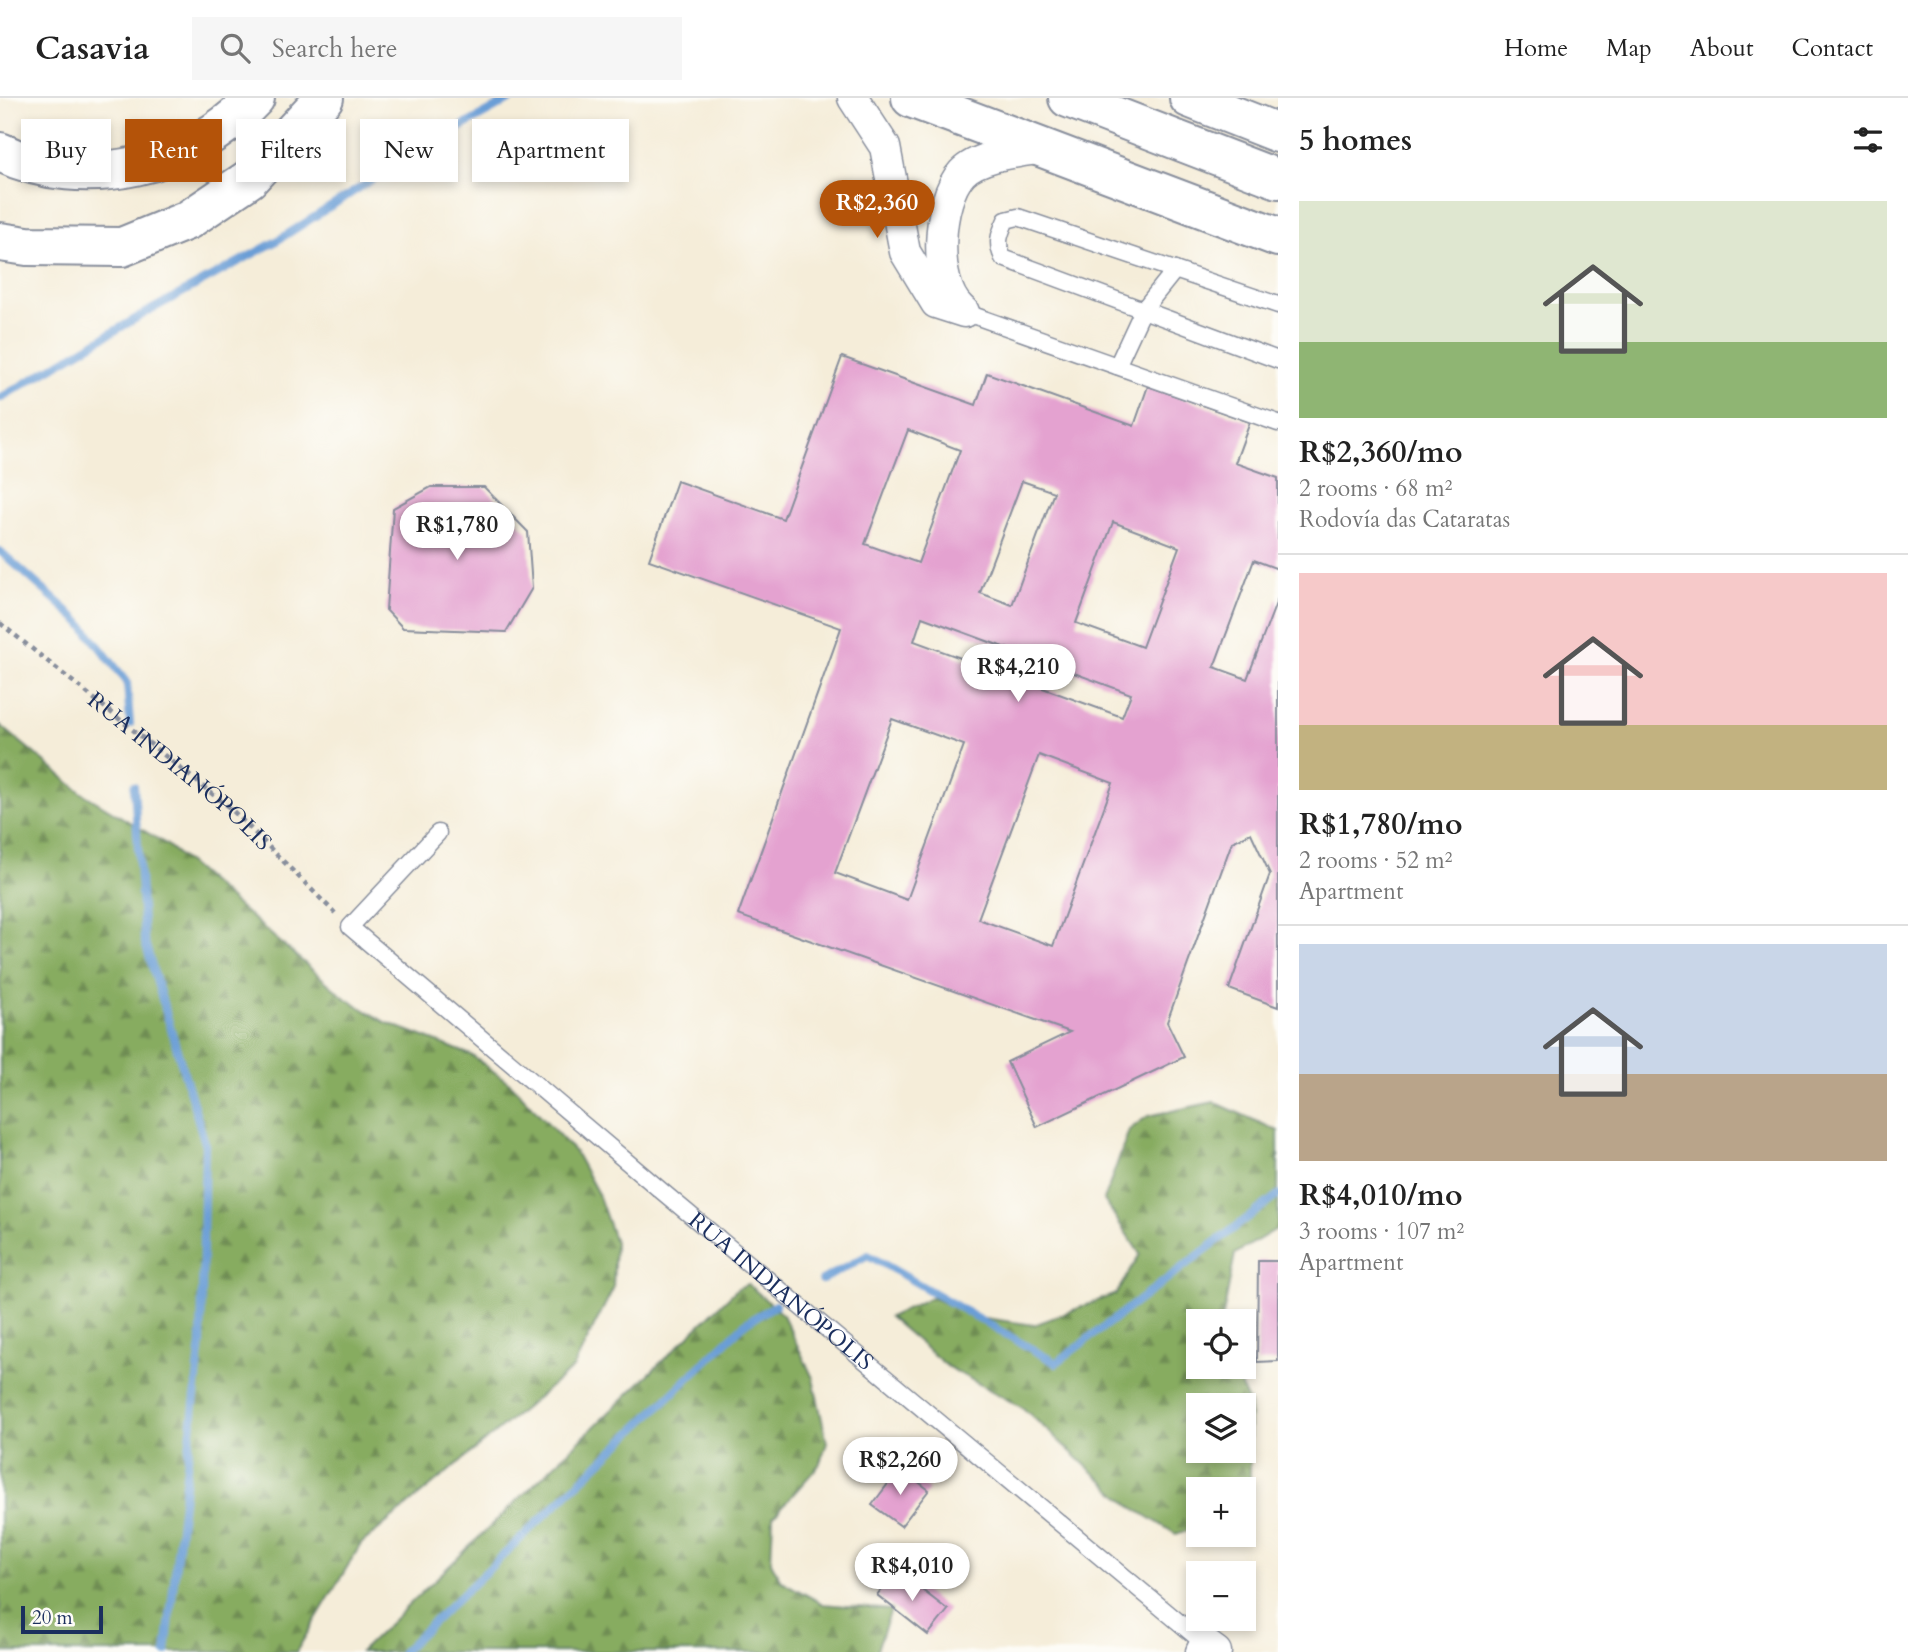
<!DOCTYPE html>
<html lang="en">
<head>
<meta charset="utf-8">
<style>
  :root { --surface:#fff; --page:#f6f6f6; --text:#222; --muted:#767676; --line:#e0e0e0; --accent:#b45309 }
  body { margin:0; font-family:Cardo,serif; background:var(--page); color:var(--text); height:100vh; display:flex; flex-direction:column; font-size:26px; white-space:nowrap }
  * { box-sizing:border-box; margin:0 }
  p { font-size:23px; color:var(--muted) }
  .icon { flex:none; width:38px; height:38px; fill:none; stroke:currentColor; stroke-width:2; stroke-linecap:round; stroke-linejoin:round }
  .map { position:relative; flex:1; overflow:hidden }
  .details { display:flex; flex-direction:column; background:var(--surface); width:630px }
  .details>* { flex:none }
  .top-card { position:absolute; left:21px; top:21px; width:665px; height:63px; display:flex; gap:14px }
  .buttons { position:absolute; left:1186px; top:1211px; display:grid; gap:14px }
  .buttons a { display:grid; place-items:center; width:70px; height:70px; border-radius:0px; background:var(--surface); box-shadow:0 4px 10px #0003; font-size:35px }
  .scale { position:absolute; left:21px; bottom:18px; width:82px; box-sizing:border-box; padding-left:7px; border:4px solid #1b2f5e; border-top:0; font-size:19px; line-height:24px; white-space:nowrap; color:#1b2f5e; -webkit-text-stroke:5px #fdfcf7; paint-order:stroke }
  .price { position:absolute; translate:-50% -60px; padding:0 16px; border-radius:24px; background:#fff; color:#222; font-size:23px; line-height:46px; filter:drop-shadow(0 2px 4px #0008) }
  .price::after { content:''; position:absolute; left:50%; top:42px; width:21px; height:16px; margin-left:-10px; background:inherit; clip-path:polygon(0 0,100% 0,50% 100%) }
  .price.on { background:var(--accent); color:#fff }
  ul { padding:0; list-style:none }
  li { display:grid; align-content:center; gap:14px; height:371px; padding:0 21px }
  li+li { border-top:2px solid var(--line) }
  li span { display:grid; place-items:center; height:217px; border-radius:0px; color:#555 }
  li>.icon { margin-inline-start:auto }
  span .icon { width:126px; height:126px; fill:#fffc; stroke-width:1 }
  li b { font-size:30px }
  h2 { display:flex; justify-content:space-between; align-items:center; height:84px; padding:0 21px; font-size:30px }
  .chip { padding:0 24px; border-radius:0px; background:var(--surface); box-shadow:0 4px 10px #0003; font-size:24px; line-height:63px }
  .chip.on { background:var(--accent); color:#fff }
  header { display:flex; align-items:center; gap:42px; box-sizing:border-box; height:98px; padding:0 35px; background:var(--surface); border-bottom:2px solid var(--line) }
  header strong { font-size:33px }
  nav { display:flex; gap:38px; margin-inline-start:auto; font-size:24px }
  .search { width:490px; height:63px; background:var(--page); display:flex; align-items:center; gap:18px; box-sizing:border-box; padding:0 24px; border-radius:0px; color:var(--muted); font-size:26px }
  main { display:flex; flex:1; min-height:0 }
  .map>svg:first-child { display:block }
  .forest { fill:url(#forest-firs); stroke:#516e5f; stroke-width:2; fill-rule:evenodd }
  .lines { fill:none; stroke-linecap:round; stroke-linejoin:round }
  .stream { stroke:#6a9ed6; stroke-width:8 }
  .building { fill:#e4a2d0; fill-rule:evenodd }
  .service-casing { stroke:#888e9c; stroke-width:19 }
  .minor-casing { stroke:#888e9c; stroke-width:33 }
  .trunk-casing { stroke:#888e9c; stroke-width:42 }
  .path { stroke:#888e9c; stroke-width:4.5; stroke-dasharray:5 5; stroke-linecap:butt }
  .service { stroke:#fff; stroke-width:16 }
  .minor { stroke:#fff; stroke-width:30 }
  .trunk { stroke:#fff; stroke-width:38 }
  .labels { text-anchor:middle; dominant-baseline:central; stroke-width:6; stroke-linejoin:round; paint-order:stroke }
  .street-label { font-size:23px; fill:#1b2f5e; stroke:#fdfcf7 }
</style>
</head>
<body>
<header>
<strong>Casavia</strong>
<div class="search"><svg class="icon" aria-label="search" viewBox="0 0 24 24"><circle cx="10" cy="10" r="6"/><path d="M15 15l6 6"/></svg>Search here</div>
<nav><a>Home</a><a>Map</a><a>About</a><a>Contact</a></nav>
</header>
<main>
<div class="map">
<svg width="1278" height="1554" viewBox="0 0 1278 1554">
  <defs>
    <pattern id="forest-firs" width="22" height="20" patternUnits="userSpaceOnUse" patternTransform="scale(1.75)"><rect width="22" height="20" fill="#87ac60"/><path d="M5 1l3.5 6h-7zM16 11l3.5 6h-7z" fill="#6e8c52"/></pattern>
  </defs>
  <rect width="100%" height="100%" fill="#fdfcf7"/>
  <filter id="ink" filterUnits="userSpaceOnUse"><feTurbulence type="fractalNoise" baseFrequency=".0143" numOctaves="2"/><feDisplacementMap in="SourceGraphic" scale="14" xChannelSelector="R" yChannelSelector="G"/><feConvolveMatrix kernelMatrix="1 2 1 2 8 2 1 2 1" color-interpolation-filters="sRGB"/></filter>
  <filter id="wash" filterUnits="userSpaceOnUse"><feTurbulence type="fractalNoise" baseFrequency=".00686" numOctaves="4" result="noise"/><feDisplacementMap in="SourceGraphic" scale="28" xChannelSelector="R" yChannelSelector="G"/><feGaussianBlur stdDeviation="1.57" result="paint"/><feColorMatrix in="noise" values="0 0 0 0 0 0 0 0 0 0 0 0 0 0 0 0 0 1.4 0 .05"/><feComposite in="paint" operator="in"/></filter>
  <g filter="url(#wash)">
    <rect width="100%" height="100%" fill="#f5edd9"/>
    <!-- forest -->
    <g class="forest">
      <polygon points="0,627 82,695 166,746 345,900 385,924 471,957 511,986 575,1054 598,1096 615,1144 613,1191 573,1270 361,1446 296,1554 0,1554"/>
      <path d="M 1214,1004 L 1278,1033 L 1278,1130 L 1235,1156 L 1222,1223 L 1199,1223 L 1199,1269 L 1231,1269 L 1250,1307 L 1250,1381 L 1240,1391 L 1199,1391 L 1199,1429 L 1176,1436 L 1129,1407 L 1023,1310 L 948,1269 L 889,1219 L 931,1199 L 977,1219 L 1034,1227 L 1116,1196 L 1140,1156 L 1104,1102 L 1129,1032 L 1148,1018 ZM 1244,1307 L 1244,1353 L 1199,1353 L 1199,1307 Z"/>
      <polygon points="748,1186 783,1217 813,1280 827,1345 819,1367 773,1419 771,1464 781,1483 823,1506 891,1512 876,1554 360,1554 738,1190"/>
    </g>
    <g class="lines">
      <!-- stream -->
      <g class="stream">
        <polyline points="0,300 147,214 275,144 411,57 513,0"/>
        <polyline points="0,453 80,524 127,584 130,626"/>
        <polyline points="134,688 144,841 205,1045 201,1245 166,1554"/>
        <polyline points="822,1182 868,1157 1056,1265 1278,1097"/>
        <polyline points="402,1554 747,1224 776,1207"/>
      </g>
    </g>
    <g id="blocks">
      <!-- building -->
      <g class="building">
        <path d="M 842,259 L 976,307 L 987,275 L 1134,328 L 1148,288 L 1250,324 L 1235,365 L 1278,380 L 1278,471 L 1254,462 L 1214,569 L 1247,581 L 1278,500 L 1278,909 L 1229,891 L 1270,776 L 1251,735 L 1232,744 L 1167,924 L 1184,959 L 1037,1029 L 1007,964 L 1070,934 L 738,817 L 841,530 L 649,462 L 677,383 L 783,421 ZM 908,332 L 960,352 L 918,465 L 865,446 ZM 1022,383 L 1054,394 L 1012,507 L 980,495 ZM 1113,424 L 1179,449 L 1142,549 L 1076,525 ZM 922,519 L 1131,596 L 1122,619 L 914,543 ZM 892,621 L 964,647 L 907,802 L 835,775 ZM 1039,657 L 1113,685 L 1053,848 L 978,821 Z"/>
        <polygon points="431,389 484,389 528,434 532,490 506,534 403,530 386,512 393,410"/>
        <polygon points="1258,1163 1278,1163 1278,1263 1257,1264"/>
        <polygon points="900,1370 929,1392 901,1428 872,1407"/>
        <polygon points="896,1472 948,1512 928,1537 877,1497"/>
      </g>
    </g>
  </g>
  <g filter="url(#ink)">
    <use href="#blocks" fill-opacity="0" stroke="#888e9c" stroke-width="2"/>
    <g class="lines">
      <defs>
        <g id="service">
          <path d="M 1278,207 L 1018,119 L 1006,122 C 999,137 996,145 1003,160 L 1278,262"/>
          <polyline points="964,214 1278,325"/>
          <polyline points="1117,268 1143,212 1175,172"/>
          <path id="s2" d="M 438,735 L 350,829 L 658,1090 L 1205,1546"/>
        </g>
        <g id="minor">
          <polyline points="853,0 885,49 905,154 936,205 964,214"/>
          <path d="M 961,211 C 932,186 937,102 962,75 C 979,57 1019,54 1043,50"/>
          <polyline points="1201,1554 1205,1546 1216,1554"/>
        </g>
        <g id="trunk">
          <polyline points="911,0 1278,139"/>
          <polyline points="1068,0 1278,81"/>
          <polyline points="1189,0 1278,35"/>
          <path d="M 0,54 C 85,95 192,68 255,0"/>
          <polyline points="0,144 27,148 122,149 188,122 249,81 324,0"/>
        </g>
      </defs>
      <!-- service casing -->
      <use href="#service" class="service-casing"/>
      <!-- minor casing -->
      <use href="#minor" class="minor-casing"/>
      <!-- trunk casing -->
      <use href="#trunk" class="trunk-casing"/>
      <!-- path -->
      <path class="path" id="s1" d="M 0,525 L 231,711 L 335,815"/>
      <!-- service -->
      <use href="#service" class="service"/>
      <!-- minor -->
      <use href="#minor" class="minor"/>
      <!-- trunk -->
      <use href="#trunk" class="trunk"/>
    </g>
  </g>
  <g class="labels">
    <!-- street labels -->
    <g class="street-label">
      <text stroke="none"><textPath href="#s1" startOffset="233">RUA INDIANÓPOLIS</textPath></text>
      <text stroke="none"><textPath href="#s2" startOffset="693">RUA INDIANÓPOLIS</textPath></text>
    </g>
  </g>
</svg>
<div class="buttons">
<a><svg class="icon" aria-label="locate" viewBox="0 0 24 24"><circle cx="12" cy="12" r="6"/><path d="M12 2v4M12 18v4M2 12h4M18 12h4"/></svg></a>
<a><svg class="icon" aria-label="layers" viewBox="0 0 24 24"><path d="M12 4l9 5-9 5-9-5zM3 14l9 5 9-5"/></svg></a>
<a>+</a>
<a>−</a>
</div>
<div class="scale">20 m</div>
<b class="price on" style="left:877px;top:142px">R$2,360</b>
<b class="price" style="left:457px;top:464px">R$1,780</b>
<b class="price" style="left:1018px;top:606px">R$4,210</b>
<b class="price" style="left:900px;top:1399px">R$2,260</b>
<b class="price" style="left:912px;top:1505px">R$4,010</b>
<div class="top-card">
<a class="chip">Buy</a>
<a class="chip on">Rent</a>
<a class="chip">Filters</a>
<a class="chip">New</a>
<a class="chip">Apartment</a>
</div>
</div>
<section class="details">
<h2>5 homes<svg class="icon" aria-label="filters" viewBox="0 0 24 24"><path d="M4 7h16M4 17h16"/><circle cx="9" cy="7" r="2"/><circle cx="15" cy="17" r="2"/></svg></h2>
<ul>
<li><span style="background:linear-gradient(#dfe7d0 65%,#8fb573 0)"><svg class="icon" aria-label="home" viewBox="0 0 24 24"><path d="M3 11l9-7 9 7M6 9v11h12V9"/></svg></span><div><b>R$2,360/mo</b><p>2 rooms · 68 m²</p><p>Rodovía das Cataratas</p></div></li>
<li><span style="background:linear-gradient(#f6c9c9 70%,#c2b280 0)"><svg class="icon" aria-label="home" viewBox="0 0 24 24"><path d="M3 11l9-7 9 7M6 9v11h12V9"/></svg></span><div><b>R$1,780/mo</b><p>2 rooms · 52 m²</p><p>Apartment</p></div></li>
<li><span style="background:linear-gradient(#c9d6e8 60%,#b9a48a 0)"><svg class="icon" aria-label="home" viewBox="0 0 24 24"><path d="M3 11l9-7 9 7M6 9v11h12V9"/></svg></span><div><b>R$4,010/mo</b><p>3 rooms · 107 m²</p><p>Apartment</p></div></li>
</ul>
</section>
</main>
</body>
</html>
